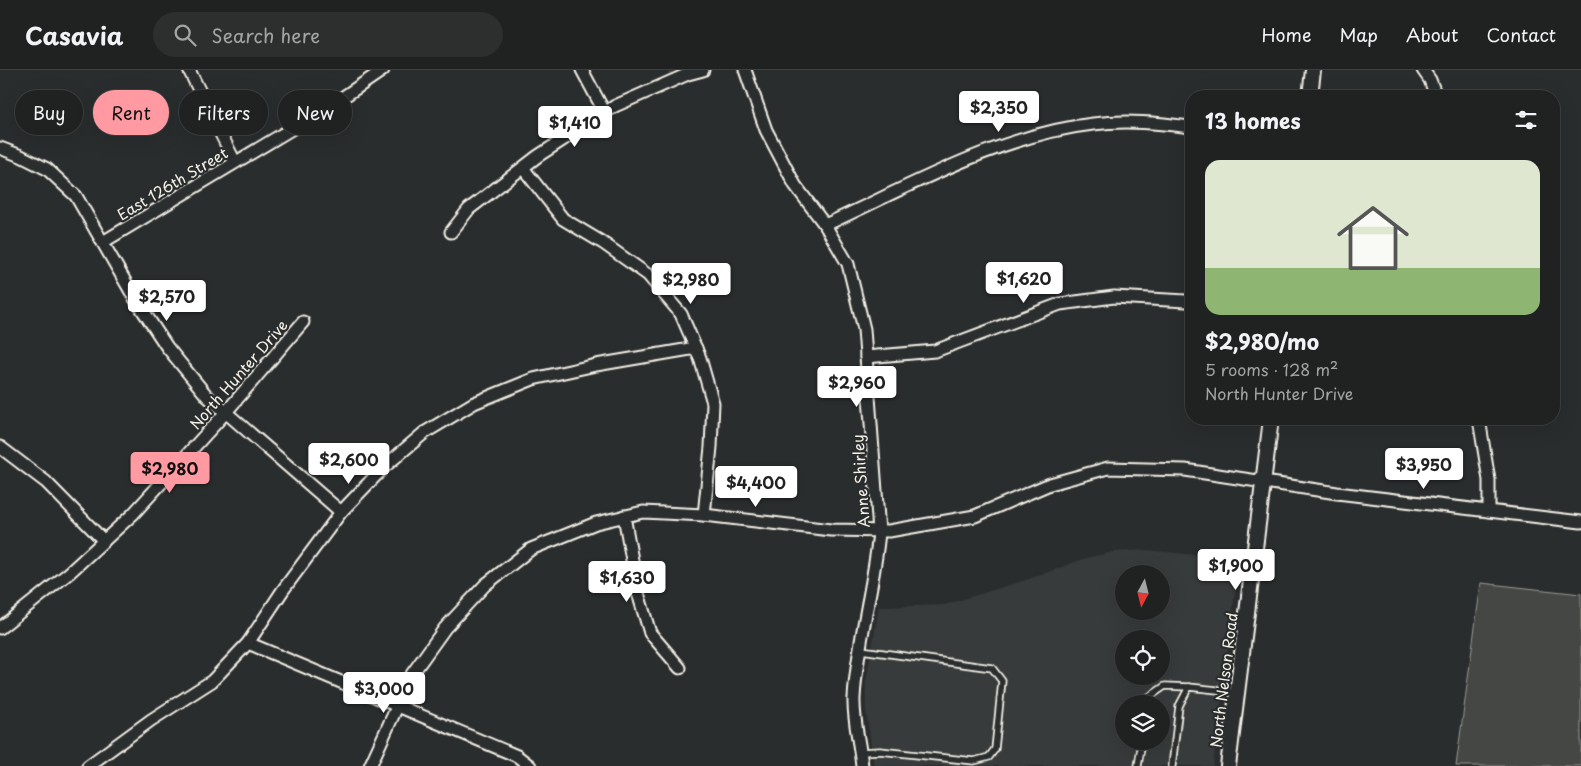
<!DOCTYPE html>
<html lang="en">
<head>
<meta charset="utf-8">
<style>
  :root { --surface:#202222; --page:#2d2f2f; --text:#f1f3f6; --muted:#a2a4a5; --line:#3d3f40; --accent:#ff9aa2 }
  body { margin:0; font-family:"Playpen Sans",sans-serif; background:var(--page); color:var(--text); height:100vh; display:flex; flex-direction:column; font-size:19px; white-space:nowrap }
  * { box-sizing:border-box; margin:0 }
  p { font-size:16px; color:var(--muted) }
  .icon { flex:none; width:28px; height:28px; fill:none; stroke:currentColor; stroke-width:2; stroke-linecap:round; stroke-linejoin:round }
  .map { position:relative; flex:1; overflow:hidden }
  .sheet { position:absolute; left:1185px; top:20px; width:375px; height:335px; display:flex; flex-direction:column; background:var(--surface); border-radius:20px; box-shadow:0 5px 20px #0002,0 0 0 1px var(--line) }
  .sheet>* { flex:none }
  .banner { position:absolute; left:15px; top:20px; width:475px; height:45px; display:flex; gap:10px }
  .needle { width:32px; rotate:187deg }
  .tools { position:absolute; left:1115px; top:495px; display:grid; gap:10px }
  .tools a { display:grid; place-items:center; width:55px; height:55px; border-radius:50%; background:var(--surface); box-shadow:0 5px 20px #0002,0 0 0 1px var(--line); font-size:25px }
  .price { position:absolute; translate:-50% -42px; padding:0 11px; border-radius:5px; background:#fff; color:#222; font-size:16px; line-height:32px; filter:drop-shadow(0 1px 2px #0008) }
  .price::after { content:''; position:absolute; left:50%; top:30px; width:15px; height:11px; margin-left:-8px; background:inherit; clip-path:polygon(0 0,100% 0,50% 100%) }
  .price.current { background:var(--accent); color:#111 }
  ul { padding:0; list-style:none }
  li { display:grid; align-content:center; gap:10px; height:265px; padding:0 20px }
  li+li { border-top:1px solid var(--line) }
  li span { display:grid; place-items:center; height:155px; border-radius:15px; color:#555 }
  li>.icon { margin-inline-start:auto }
  span .icon { width:90px; height:90px; fill:#fffc; stroke-width:1 }
  li b { font-size:21px }
  h2 { display:flex; justify-content:space-between; align-items:center; height:60px; padding:0 20px; font-size:21px }
  .tag { padding:0 18px; border-radius:22px; background:var(--surface); box-shadow:0 5px 20px #0002,0 0 0 1px var(--line); font-size:18px; line-height:45px }
  .tag.current { background:var(--accent); color:#111 }
  header { display:flex; align-items:center; gap:30px; box-sizing:border-box; height:70px; padding:0 25px; background:var(--surface); border-bottom:1px solid var(--line) }
  header strong { font-size:24px }
  nav { display:flex; gap:28px; margin-inline-start:auto; font-size:18px }
  .search { width:350px; height:45px; background:var(--page); display:flex; align-items:center; gap:12px; box-sizing:border-box; padding:0 18px; border-radius:28px; color:var(--muted); font-size:19px }
  .map>svg:first-child { display:block }
  .built { fill:#373a3a; fill-rule:evenodd }
  .green { fill:#444645; stroke:#9c9c96 }
  .lines { fill:none; stroke-linecap:round; stroke-linejoin:round }
  .service-casing { stroke:#f4f1e8; stroke-width:9 }
  .minor-casing { stroke:#f4f1e8; stroke-width:15 }
  .tertiary-casing { stroke:#f4f1e8; stroke-width:18 }
  .service { stroke:#2a2d2e; stroke-width:5.5 }
  .minor { stroke:#2a2d2e; stroke-width:11 }
  .tertiary { stroke:#2a2d2e; stroke-width:14 }
  .labels { text-anchor:middle; dominant-baseline:central; stroke-width:4.5; stroke-linejoin:round; paint-order:stroke }
  .street-label { font-size:15px; fill:#f4f1e8; stroke:#2a2d2e }
</style>
</head>
<body>
<header>
<strong>Casavia</strong>
<div class="search"><svg class="icon" aria-label="search" viewBox="0 0 24 24"><circle cx="10" cy="10" r="6"/><path d="M15 15l6 6"/></svg>Search here</div>
<nav><a>Home</a><a>Map</a><a>About</a><a>Contact</a></nav>
</header>
<div class="map">
<svg width="1581" height="696" viewBox="0 0 1581 696">
  <rect width="100%" height="100%" fill="#2a2d2e"/>
  <filter id="ink" filterUnits="userSpaceOnUse"><feTurbulence type="fractalNoise" baseFrequency=".02" numOctaves="2"/><feDisplacementMap in="SourceGraphic" scale="10" xChannelSelector="R" yChannelSelector="G"/><feConvolveMatrix kernelMatrix="1 2 1 2 8 2 1 2 1" color-interpolation-filters="sRGB"/></filter>
  <g filter="url(#ink)">
    <!-- built -->
    <path class="built" d="M 1145,480 L 1239,489 L 1213,696 L 874,696 L 866,640 L 866,612 L 879,537 L 944,535 L 1029,509 L 1086,488 L 1113,482 ZM 1124,504 L 1161,504 L 1161,541 L 1124,541 ZM 1124,569 L 1161,569 L 1161,606 L 1124,606 ZM 1124,634 L 1161,634 L 1161,671 L 1124,671 Z"/>
    <!-- green -->
    <polygon class="green" points="1481,513 1581,524 1581,696 1456,696"/>
    <g class="lines">
      <defs>
        <g id="service">
          <polyline points="1148,634 1149,627 1165,616 1189,617 1236,622"/>
          <polyline points="860,682 880,681 974,691 989,687 995,679 1002,611 992,598 861,580"/>
          <polyline points="1138,696 1142,671"/>
          <polyline points="1172,696 1179,636 1189,617"/>
        </g>
        <g id="minor">
          <polyline points="189,0 235,92"/>
          <polyline points="582,0 605,43"/>
          <path d="M 745,0 L 766,60 L 795,115 L 825,155 L 848,194 L 864,259 L 879,462 C 874,517 857,572 854,628 C 853,650 860,674 862,696"/>
          <polyline points="1423,0 1430,10 1436,26"/>
          <polyline points="0,78 21,86 47,99 76,126 134,227 167,277 207,326 341,442"/>
          <polyline points="523,98 563,149 603,173 648,205 681,244 700,288 713,333 711,377 704,445"/>
          <path d="M 825,155 C 908,117 1002,64 1093,54 C 1126,50 1158,53 1191,57"/>
          <polyline points="451,162 469,139 538,86 615,36 688,4 703,0"/>
          <polyline points="103,172 333,34 383,0"/>
          <polyline points="866,287 935,281 1060,234 1114,227 1186,231"/>
          <polyline points="1479,349 1489,410 1489,441"/>
          <polyline points="0,377 46,412 104,471"/>
          <polyline points="624,446 638,523 650,563 680,598"/>
          <polyline points="0,558 69,503 133,444 227,341 303,252"/>
          <polyline points="248,573 517,686 530,696"/>
          <polyline points="88,696 151,650 212,611 248,573 283,520 341,442 384,397 424,363 474,333 533,309 596,295 696,278"/>
          <polyline points="370,696 412,604 445,558 485,515 531,479 596,453 643,442 704,445 831,460 889,461 975,446 1050,414 1108,398 1185,400 1337,423 1581,452"/>
        </g>
        <g id="tertiary">
          <polyline points="1310,26 1313,0"/>
          <polyline points="1228,696 1271,349"/>
        </g>
      </defs>
      <!-- service casing -->
      <use href="#service" class="service-casing"/>
      <!-- minor casing -->
      <use href="#minor" class="minor-casing"/>
      <!-- tertiary casing -->
      <use href="#tertiary" class="tertiary-casing"/>
      <!-- service -->
      <use href="#service" class="service"/>
      <!-- minor -->
      <use href="#minor" class="minor"/>
      <!-- tertiary -->
      <use href="#tertiary" class="tertiary"/>
    </g>
  </g>
  <g class="labels">
    <!-- street labels -->
    <g class="street-label">
      <text transform="translate(172 113) rotate(-31)">East 126th Street</text>
      <text transform="translate(238 304) rotate(-49)">North Hunter Drive</text>
      <text transform="translate(860 411) rotate(-94)">Anne Shirley</text>
      <text transform="translate(1223 610) rotate(-83)">North Nelson Road</text>
    </g>
  </g>
</svg>
<div class="tools">
<a><svg class="needle" viewBox="-14 -14 28 28"><path d="M0-13l5 13h-10z" fill="#e53935"/><path d="M0 13l5-13h-10z" fill="#a2a4a5"/></svg></a>
<a><svg class="icon" aria-label="locate" viewBox="0 0 24 24"><circle cx="12" cy="12" r="6"/><path d="M12 2v4M12 18v4M2 12h4M18 12h4"/></svg></a>
<a><svg class="icon" aria-label="layers" viewBox="0 0 24 24"><path d="M12 4l9 5-9 5-9-5zM3 14l9 5 9-5"/></svg></a>
</div>
<b class="price" style="left:999px;top:63px">$2,350</b>
<b class="price" style="left:575px;top:78px">$1,410</b>
<b class="price" style="left:1024px;top:234px">$1,620</b>
<b class="price" style="left:691px;top:235px">$2,980</b>
<b class="price" style="left:167px;top:252px">$2,570</b>
<b class="price" style="left:857px;top:338px">$2,960</b>
<b class="price" style="left:349px;top:415px">$2,600</b>
<b class="price" style="left:1424px;top:420px">$3,950</b>
<b class="price current" style="left:170px;top:424px">$2,980</b>
<b class="price" style="left:756px;top:438px">$4,400</b>
<b class="price" style="left:1236px;top:521px">$1,900</b>
<b class="price" style="left:627px;top:533px">$1,630</b>
<b class="price" style="left:384px;top:644px">$3,000</b>
<div class="banner">
<a class="tag">Buy</a>
<a class="tag current">Rent</a>
<a class="tag">Filters</a>
<a class="tag">New</a>
</div>
<section class="sheet">
<h2>13 homes<svg class="icon" aria-label="filters" viewBox="0 0 24 24"><path d="M4 7h16M4 17h16"/><circle cx="9" cy="7" r="2"/><circle cx="15" cy="17" r="2"/></svg></h2>
<ul>
<li><span style="background:linear-gradient(#dfe7d0 70%,#8fb573 0)"><svg class="icon" aria-label="home" viewBox="0 0 24 24"><path d="M3 11l9-7 9 7M6 9v11h12V9"/></svg></span><div><b>$2,980/mo</b><p>5 rooms · 128 m²</p><p>North Hunter Drive</p></div></li>
</ul>
</section>
</div>
</body>
</html>
